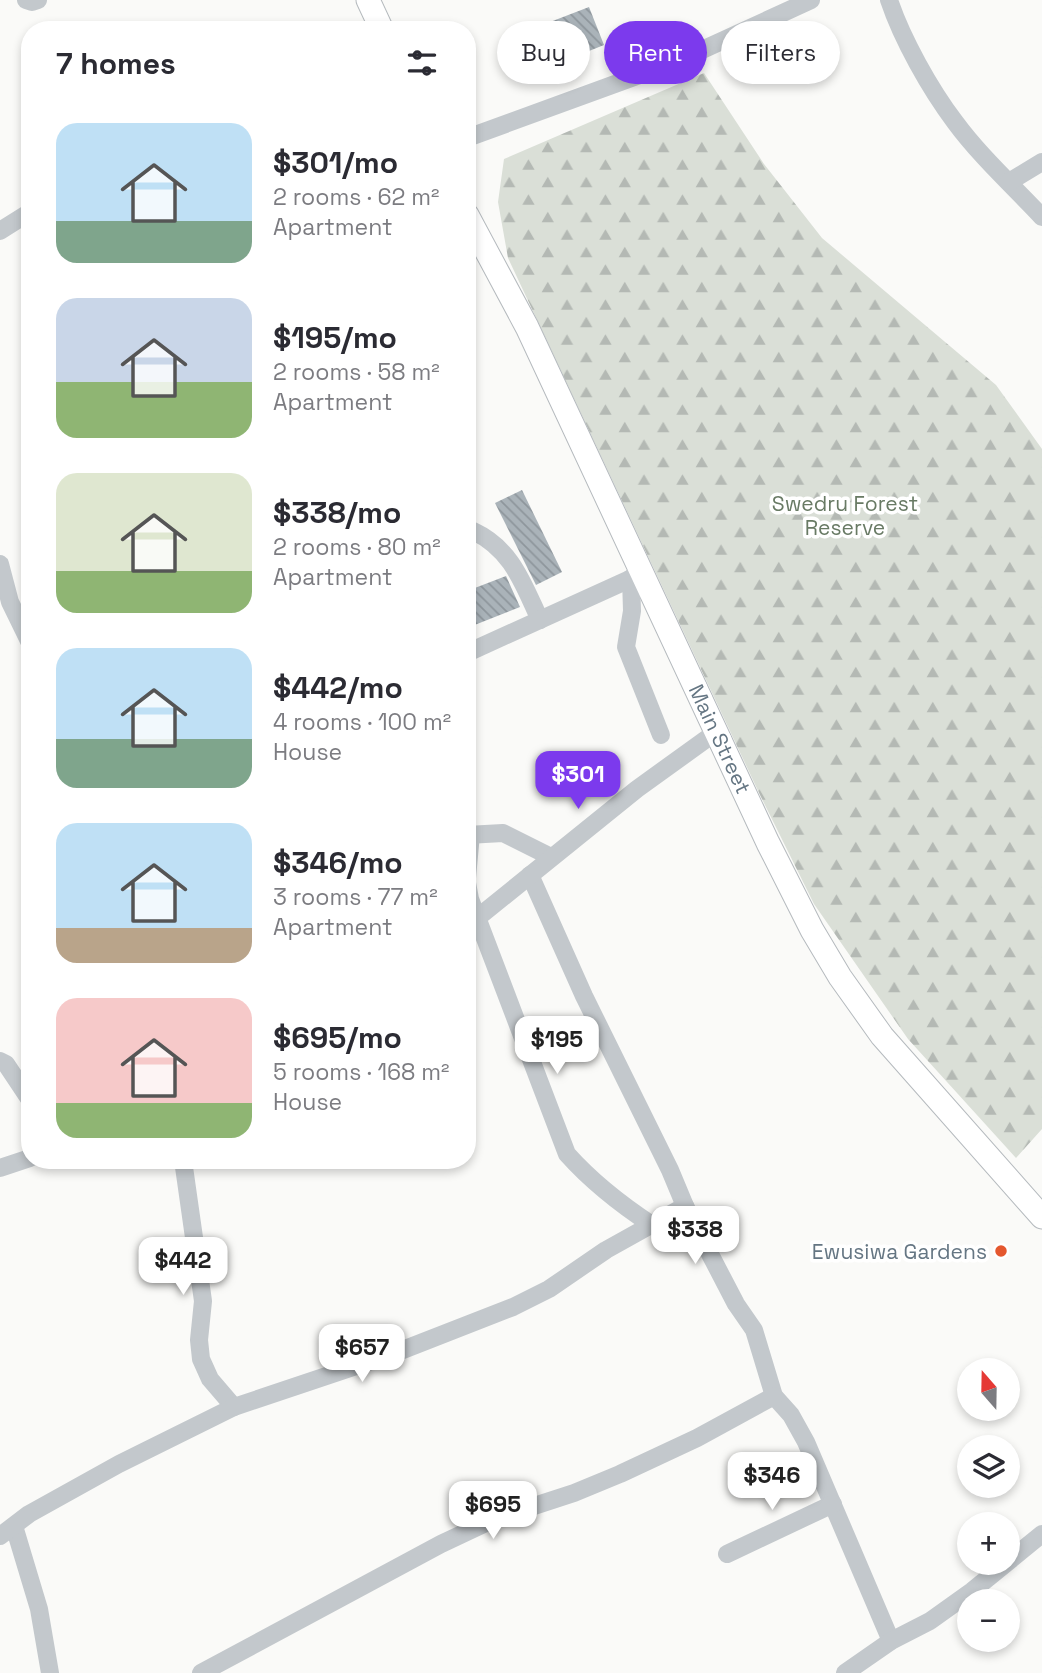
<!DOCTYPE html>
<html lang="en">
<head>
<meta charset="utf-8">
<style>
  :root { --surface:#fff; --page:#f2f2f3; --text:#2b2b33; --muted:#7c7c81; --accent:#7c3aed }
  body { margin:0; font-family:"Space Grotesk",sans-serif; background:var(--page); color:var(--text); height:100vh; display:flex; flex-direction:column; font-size:26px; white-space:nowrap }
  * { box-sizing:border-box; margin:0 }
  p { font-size:23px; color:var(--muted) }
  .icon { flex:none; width:38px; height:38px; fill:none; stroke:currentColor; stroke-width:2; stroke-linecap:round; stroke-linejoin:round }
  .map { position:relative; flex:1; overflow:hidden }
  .panel { position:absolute; left:21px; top:21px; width:455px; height:1148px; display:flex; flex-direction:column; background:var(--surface); border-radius:28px; box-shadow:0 4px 10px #0003 }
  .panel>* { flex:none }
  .guide { position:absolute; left:497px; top:21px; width:439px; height:63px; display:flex; gap:14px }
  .needle { width:46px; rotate:340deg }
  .fabs { position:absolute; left:957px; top:1358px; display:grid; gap:14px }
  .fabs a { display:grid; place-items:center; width:63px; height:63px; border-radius:50%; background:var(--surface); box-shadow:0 4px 10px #0003; font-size:35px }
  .price { position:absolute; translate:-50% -60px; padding:0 16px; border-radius:14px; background:#fff; color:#222; font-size:23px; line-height:46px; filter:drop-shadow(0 2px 4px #0008) }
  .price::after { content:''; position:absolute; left:50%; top:42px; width:21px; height:16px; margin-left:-10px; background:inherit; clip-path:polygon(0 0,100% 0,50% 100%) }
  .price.selected { background:var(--accent); color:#fff }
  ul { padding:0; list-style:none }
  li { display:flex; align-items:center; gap:21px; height:175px; padding:0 35px }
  li span { display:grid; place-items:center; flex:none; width:196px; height:140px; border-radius:21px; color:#555 }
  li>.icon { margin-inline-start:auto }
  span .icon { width:84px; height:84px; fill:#fffc; stroke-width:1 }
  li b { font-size:30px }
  h2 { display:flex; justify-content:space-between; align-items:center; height:84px; padding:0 35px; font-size:30px }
  .pill { padding:0 24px; border-radius:32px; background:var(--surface); box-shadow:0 4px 10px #0003; font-size:24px; line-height:63px }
  .pill.selected { background:var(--accent); color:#fff }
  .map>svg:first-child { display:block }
  .forest { fill:url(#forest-firs) }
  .building { fill:url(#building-back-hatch) }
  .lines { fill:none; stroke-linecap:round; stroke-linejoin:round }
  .major-casing { stroke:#b5babe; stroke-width:25 }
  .minor { stroke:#c3c8cc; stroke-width:18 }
  .major { stroke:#fff; stroke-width:23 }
  .poi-dot { fill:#e4572e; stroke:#fff; stroke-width:2.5 }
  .labels { text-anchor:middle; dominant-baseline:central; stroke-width:7; stroke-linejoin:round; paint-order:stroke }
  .park-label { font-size:21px; fill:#687a64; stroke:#fff }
  .street-label { font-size:21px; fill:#657683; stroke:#fff }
  .poi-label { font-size:21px; fill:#657683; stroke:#fff; text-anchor:end }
</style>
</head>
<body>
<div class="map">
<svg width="1042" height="1673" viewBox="0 0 1042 1673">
  <defs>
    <pattern id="forest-firs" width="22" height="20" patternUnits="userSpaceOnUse" patternTransform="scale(1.75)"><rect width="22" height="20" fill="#dadfd7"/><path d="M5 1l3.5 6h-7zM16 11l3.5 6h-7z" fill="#b4b9b4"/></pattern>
    <pattern id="building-back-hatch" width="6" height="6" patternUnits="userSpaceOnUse" patternTransform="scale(1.75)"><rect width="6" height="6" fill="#aab3b9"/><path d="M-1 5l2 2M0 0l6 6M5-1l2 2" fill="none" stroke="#8e969c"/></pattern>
  </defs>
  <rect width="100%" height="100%" fill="#fafaf8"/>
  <!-- forest -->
  <polygon class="forest" points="704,73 764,164 822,238 996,385 1042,449 1042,1129 1016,1158 908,1039 814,904 760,795 508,258 498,202 504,159"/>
  <!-- building -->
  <g class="building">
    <polygon points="589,7 604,45 534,73 519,34"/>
    <polygon points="522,490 562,572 536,585 495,503"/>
    <polygon points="506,576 520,607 467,628 467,591"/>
  </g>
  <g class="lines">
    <defs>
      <g id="major">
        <polyline points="368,0 382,30"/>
        <polyline points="467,215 527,327 768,843 812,930 840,977 882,1036 1042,1217"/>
      </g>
    </defs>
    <!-- major casing -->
    <use href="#major" class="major-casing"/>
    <!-- minor -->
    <g class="minor">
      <polyline points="26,0 32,2 38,0"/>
      <path d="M 889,0 C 902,39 930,89 955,122 C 980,156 1013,186 1042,217"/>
      <polyline points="467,138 678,61 811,0"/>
      <polyline points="1009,182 1042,162"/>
      <polyline points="0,231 30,212"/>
      <path d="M 467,534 L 473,531 C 512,549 523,584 540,620"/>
      <polyline points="0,564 10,602 30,643"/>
      <polyline points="631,578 632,611 626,647 661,735"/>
      <polyline points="467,653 641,574"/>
      <polyline points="467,835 503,833 551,857"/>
      <polyline points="530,875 584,996 670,1170 685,1206 736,1304 754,1330 774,1396 791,1415 806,1442 891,1641"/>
      <polyline points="467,878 471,834"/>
      <path d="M 467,883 L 470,899 L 567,1154 C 592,1182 620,1204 652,1225"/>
      <polyline points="471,923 637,789 716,732"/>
      <polyline points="0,1061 6,1064 30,1100"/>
      <polyline points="183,1160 203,1301 199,1340 201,1359 210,1379 234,1407"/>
      <polyline points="0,1168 30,1158"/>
      <polyline points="14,1526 39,1609 50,1673"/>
      <polyline points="0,1536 29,1514 119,1464 234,1407 395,1353 513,1307 549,1289 606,1250 685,1206"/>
      <polyline points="727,1554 833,1504"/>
      <polyline points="201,1673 441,1544 494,1519 574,1493 620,1474 697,1438 774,1396"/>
      <polyline points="845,1673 891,1641 930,1621 972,1591 1042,1534"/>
    </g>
    <!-- major -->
    <use href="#major" class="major"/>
  </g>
  <!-- markers -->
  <circle class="poi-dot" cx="1001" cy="1251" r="7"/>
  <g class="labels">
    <!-- park labels -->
    <g class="park-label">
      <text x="845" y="503">Swedru Forest<tspan x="845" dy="24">Reserve</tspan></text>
    </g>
    <!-- street labels -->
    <g class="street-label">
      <text transform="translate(720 739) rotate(65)">Main Street</text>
    </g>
    <!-- poi labels -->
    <g class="poi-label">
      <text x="987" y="1251">Ewusiwa Gardens</text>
    </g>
  </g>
</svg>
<div class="fabs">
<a><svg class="needle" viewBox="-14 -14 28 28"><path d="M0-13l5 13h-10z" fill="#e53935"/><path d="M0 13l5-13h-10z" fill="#7c7c81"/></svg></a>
<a><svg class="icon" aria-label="layers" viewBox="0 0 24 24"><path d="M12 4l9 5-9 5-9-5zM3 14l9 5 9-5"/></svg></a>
<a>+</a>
<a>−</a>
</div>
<b class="price selected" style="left:578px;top:811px">$301</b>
<b class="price" style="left:557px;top:1076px">$195</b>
<b class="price" style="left:695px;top:1266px">$338</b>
<b class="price" style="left:183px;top:1297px">$442</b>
<b class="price" style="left:362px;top:1384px">$657</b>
<b class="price" style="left:772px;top:1512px">$346</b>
<b class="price" style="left:493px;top:1541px">$695</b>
<div class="guide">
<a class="pill">Buy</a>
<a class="pill selected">Rent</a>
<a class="pill">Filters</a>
</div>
<section class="panel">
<h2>7 homes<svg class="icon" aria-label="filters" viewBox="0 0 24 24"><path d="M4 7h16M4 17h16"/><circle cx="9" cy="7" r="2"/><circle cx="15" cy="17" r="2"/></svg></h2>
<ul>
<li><span style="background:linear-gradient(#bfe0f5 70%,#7fa58c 0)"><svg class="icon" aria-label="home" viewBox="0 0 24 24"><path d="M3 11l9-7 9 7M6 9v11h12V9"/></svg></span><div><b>$301/mo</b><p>2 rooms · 62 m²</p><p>Apartment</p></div></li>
<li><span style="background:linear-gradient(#c9d6e8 60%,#8fb573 0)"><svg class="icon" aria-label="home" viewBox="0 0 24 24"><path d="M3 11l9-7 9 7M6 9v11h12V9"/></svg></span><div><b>$195/mo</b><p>2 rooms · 58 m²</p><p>Apartment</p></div></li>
<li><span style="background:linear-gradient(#dfe7d0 70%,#8fb573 0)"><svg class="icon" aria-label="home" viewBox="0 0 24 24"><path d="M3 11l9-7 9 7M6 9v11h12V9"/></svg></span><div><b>$338/mo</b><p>2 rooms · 80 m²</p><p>Apartment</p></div></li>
<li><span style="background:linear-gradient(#bfe0f5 65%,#7fa58c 0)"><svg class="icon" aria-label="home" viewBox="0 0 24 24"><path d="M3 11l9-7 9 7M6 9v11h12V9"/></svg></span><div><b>$442/mo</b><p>4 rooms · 100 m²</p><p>House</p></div></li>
<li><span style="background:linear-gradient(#bfe0f5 75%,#b9a48a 0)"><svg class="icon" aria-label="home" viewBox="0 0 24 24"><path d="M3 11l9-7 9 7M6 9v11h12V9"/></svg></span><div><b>$346/mo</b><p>3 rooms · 77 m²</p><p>Apartment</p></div></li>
<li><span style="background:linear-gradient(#f6c9c9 75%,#8fb573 0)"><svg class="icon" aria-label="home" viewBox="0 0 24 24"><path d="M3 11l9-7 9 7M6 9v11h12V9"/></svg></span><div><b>$695/mo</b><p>5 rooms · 168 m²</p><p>House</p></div></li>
</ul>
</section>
</div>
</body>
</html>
